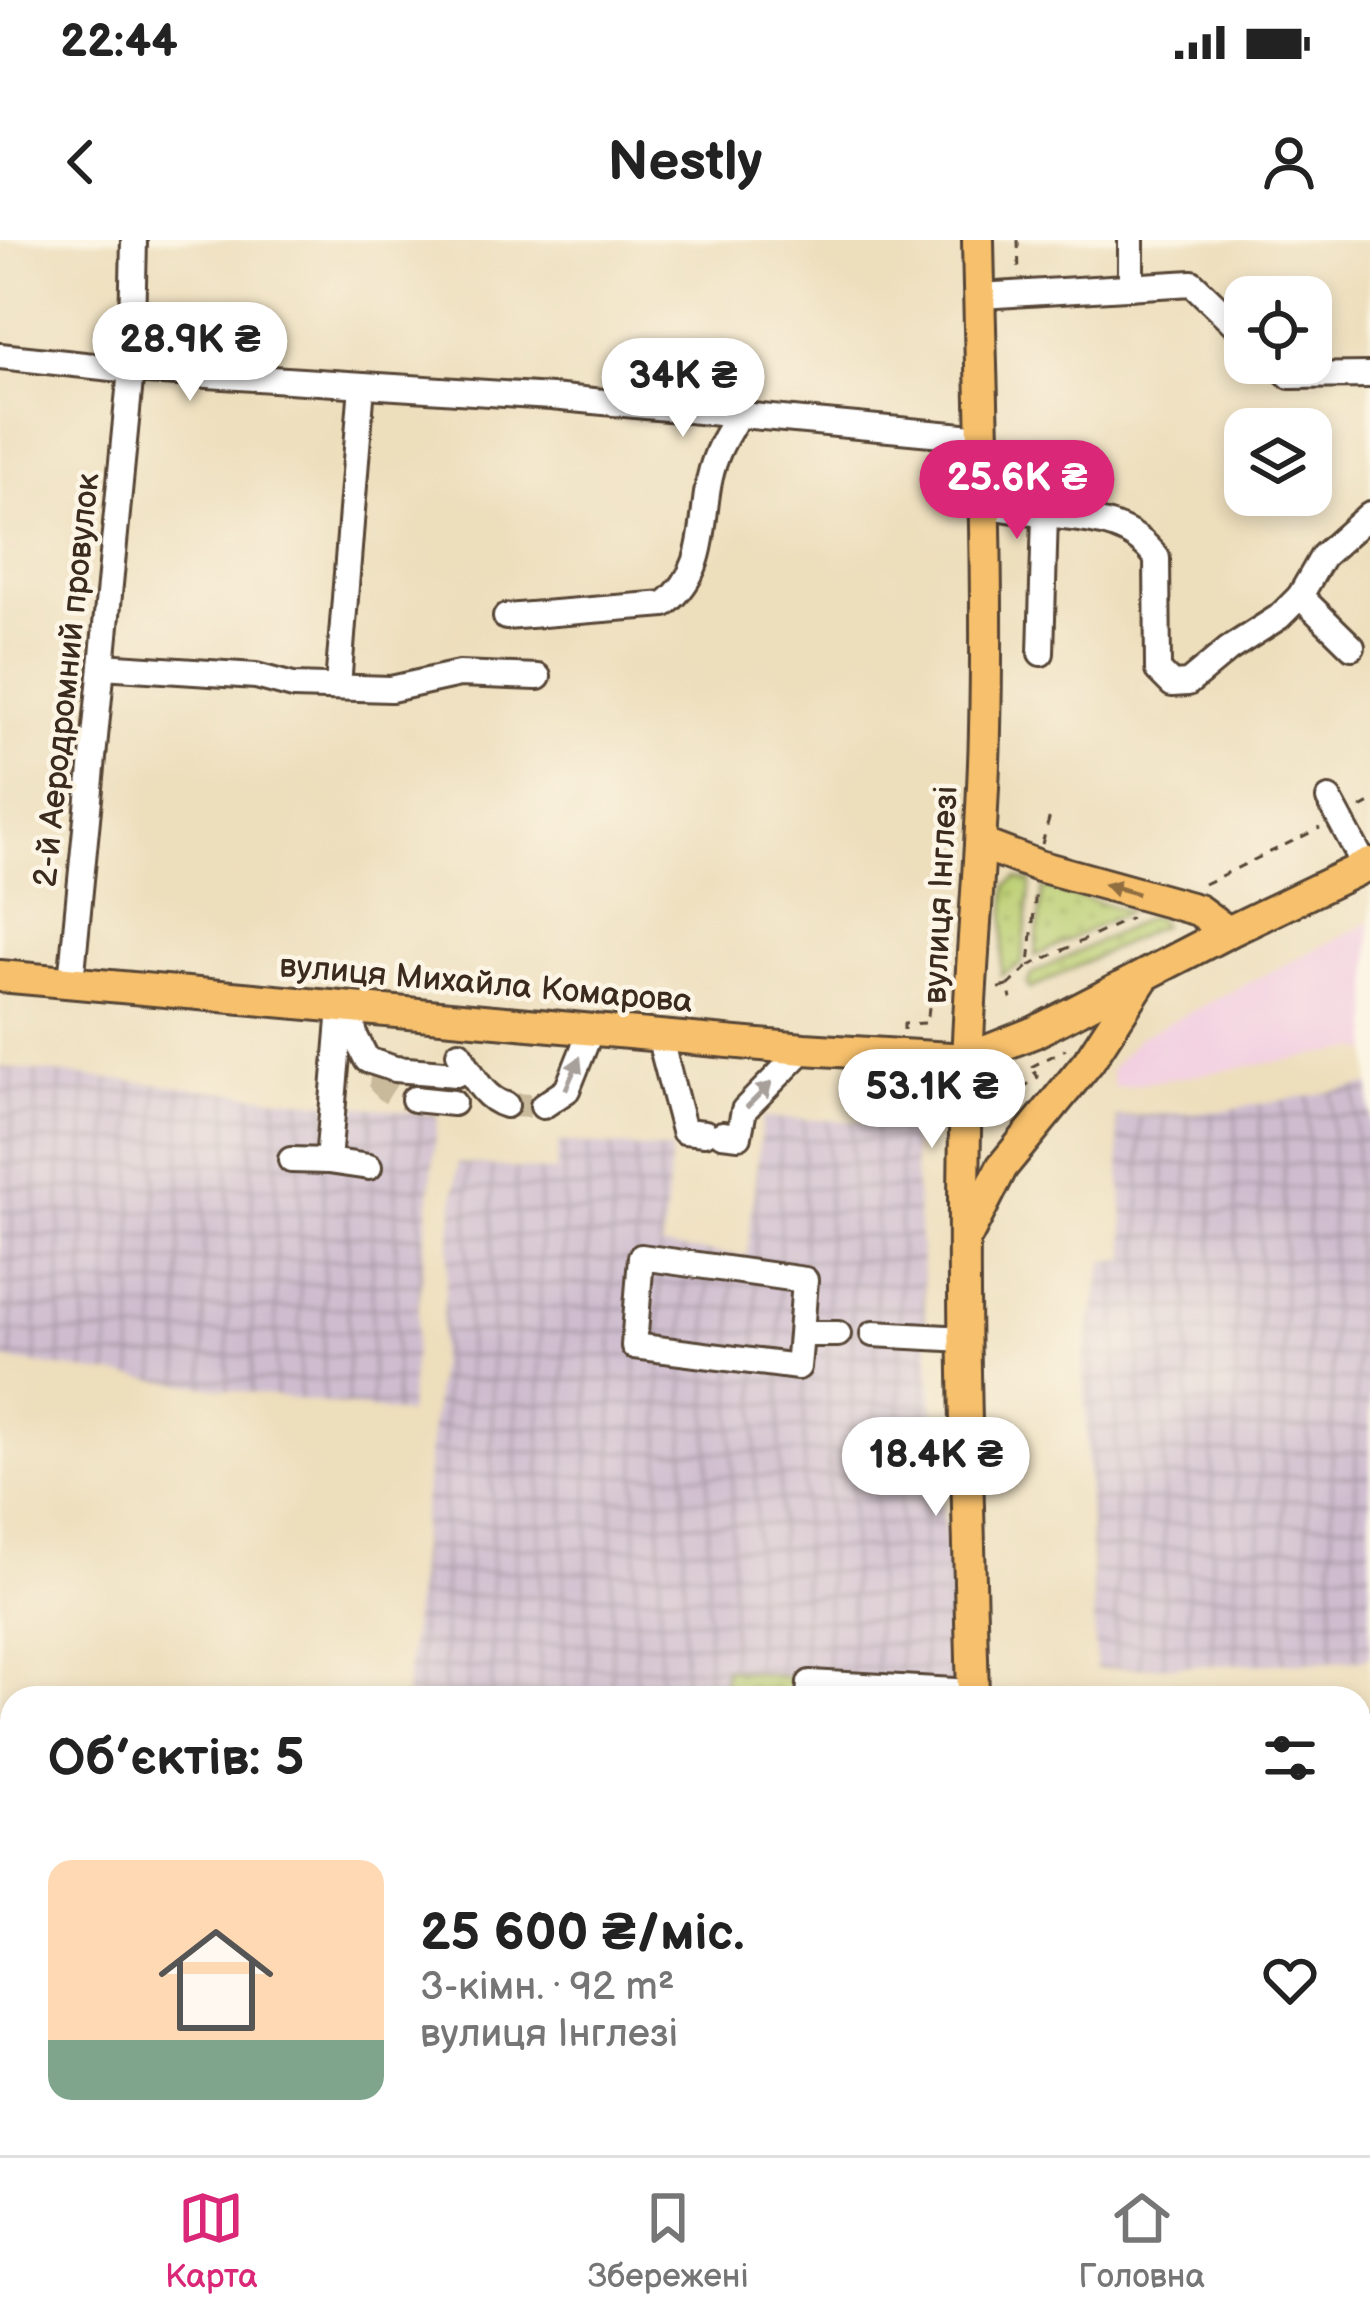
<!DOCTYPE html>
<html lang="uk">
<head>
<meta charset="utf-8">
<style>
  :root { --surface:#fff; --page:#f6f6f6; --text:#222; --muted:#767676; --line:#e0e0e0; --accent:#db2777 }
  body { margin:0; font-family:"Balsamiq Sans",sans-serif; background:var(--page); color:var(--text); height:100vh; display:flex; flex-direction:column; font-size:45px; white-space:nowrap }
  * { box-sizing:border-box; margin:0 }
  p { font-size:39px; color:var(--muted) }
  .icon { flex:none; width:66px; height:66px; fill:none; stroke:currentColor; stroke-width:2; stroke-linecap:round; stroke-linejoin:round }
  .map { position:relative; flex:1; overflow:hidden }
  .side { position:absolute; left:0px; top:1446px; width:1371px; height:471px; display:flex; flex-direction:column; background:var(--surface); border-radius:36px 36px 0 0; box-shadow:0 6px 18px #0003 }
  .side>* { flex:none }
  .buttons { position:absolute; left:1224px; top:36px; display:grid; gap:24px }
  .buttons a { display:grid; place-items:center; width:108px; height:108px; border-radius:24px; background:var(--surface); box-shadow:0 6px 18px #0003; font-size:60px }
  .price { position:absolute; translate:-50% -102px; padding:0 27px; border-radius:42px; background:#fff; color:#222; font-size:39px; line-height:78px; filter:drop-shadow(0 3px 6px #0008) }
  .price::after { content:''; position:absolute; left:50%; top:72px; width:36px; height:27px; margin-left:-18px; background:inherit; clip-path:polygon(0 0,100% 0,50% 100%) }
  .price.current { background:var(--accent); color:#fff }
  ul { padding:0; list-style:none }
  li { display:flex; align-items:center; gap:36px; height:300px; padding:0 48px }
  li+li { border-top:3px solid var(--line) }
  li span { display:grid; place-items:center; flex:none; width:336px; height:240px; border-radius:24px; color:#555 }
  li>.icon { margin-inline-start:auto }
  span .icon { width:144px; height:144px; fill:#fffc; stroke-width:1 }
  li b { font-size:51px }
  h2 { display:flex; justify-content:space-between; align-items:center; height:144px; padding:0 48px; font-size:51px }
  .status { display:flex; justify-content:space-between; align-items:center; height:84px; padding:0 60px; background:var(--surface); direction:ltr }
  .status svg { height:33px; fill:currentColor }
  header { display:flex; justify-content:space-between; align-items:center; height:156px; padding:0 48px; background:var(--surface); font-size:54px; font-weight:800 }
  .dock { display:flex; justify-content:space-around; align-items:center; height:168px; border-top:3px solid var(--line); background:var(--surface); font-size:33px; color:var(--muted) }
  .dock a { display:grid; justify-items:center; gap:6px }
  .dock .current { color:var(--accent) }
  .map>svg:first-child { display:block }
  .built { fill:#f2cfe1 }
  .industrial { fill:url(#industrial-grid) }
  .grass { fill:url(#grass-dots); stroke:#7b7c48; stroke-width:3 }
  .lines { fill:none; stroke-linecap:round; stroke-linejoin:round }
  .minor-tunnel { stroke:#c9ba9c; stroke-width:24; stroke-dasharray:24 12; stroke-linecap:butt }
  .minor-casing { stroke:#564536; stroke-width:30 }
  .major-casing { stroke:#564536; stroke-width:36 }
  .path { stroke:#564536; stroke-width:3; stroke-dasharray:9 9; stroke-linecap:butt }
  .minor { stroke:#fff; stroke-width:24 }
  .major { stroke:#f7c06c; stroke-width:30 }
  .oneway { fill:#906e41 }
  .oneway2 { fill:#a79f9a }
  .labels { text-anchor:middle; dominant-baseline:central; stroke-width:9; stroke-linejoin:round; paint-order:stroke }
  .street-label { font-size:33px; fill:#3b2a1e; stroke:#fcf5e5 }
</style>
</head>
<body>
<div class="status"><b>22:44</b><svg viewBox="0 0 49 12"><path d="M0 12V9h3v3zM5 12V6h3v6zM10 12V3h3v9zM15 12V0h3v12zM26 1h20v11H26zM47 4h2v5h-2z"/></svg></div>
<header><svg class="icon" aria-label="back" viewBox="0 0 24 24"><path d="M15 5l-7 7 7 7"/></svg>Nestly<svg class="icon" aria-label="person" viewBox="0 0 24 24"><circle cx="12" cy="8" r="4"/><path d="M4 21q1-7 8-7t8 7"/></svg></header>
<div class="map">
<svg width="1370" height="1915" viewBox="0 0 1370 1915">
  <defs>
    <pattern id="industrial-grid" width="8" height="8" patternUnits="userSpaceOnUse" patternTransform="scale(3)"><rect width="8" height="8" fill="#cfbdcf"/><path d="M0 4h8M4 0v8" fill="none" stroke="#a99aa7"/></pattern>
    <pattern id="grass-dots" width="8" height="8" patternUnits="userSpaceOnUse" patternTransform="scale(3)"><rect width="8" height="8" fill="#bbcf73"/><path d="M2 2h.1M6 6h.1" fill="none" stroke="#a2b263" stroke-width="1.8" stroke-linecap="round"/></pattern>
  </defs>
  <rect width="100%" height="100%" fill="#fcf5e5"/>
  <filter id="ink" filterUnits="userSpaceOnUse"><feTurbulence type="fractalNoise" baseFrequency=".00833" numOctaves="2"/><feDisplacementMap in="SourceGraphic" scale="24" xChannelSelector="R" yChannelSelector="G"/><feConvolveMatrix kernelMatrix="1 2 1 2 8 2 1 2 1" color-interpolation-filters="sRGB"/></filter>
  <filter id="wash" filterUnits="userSpaceOnUse"><feTurbulence type="fractalNoise" baseFrequency=".004" numOctaves="4" result="noise"/><feDisplacementMap in="SourceGraphic" scale="48" xChannelSelector="R" yChannelSelector="G"/><feGaussianBlur stdDeviation="2.7" result="paint"/><feColorMatrix in="noise" values="0 0 0 0 0 0 0 0 0 0 0 0 0 0 0 0 0 1.4 0 .05"/><feComposite in="paint" operator="in"/></filter>
  <g filter="url(#wash)">
    <rect width="100%" height="100%" fill="#eddebc"/>
    <!-- built -->
    <g class="built">
      <polygon points="1370,682 1370,812 1357,809 1114,848 1111,829 1138,798"/>
      <polygon points="0,1859 12,1860 12,1905 116,1905 114,1915 0,1915"/>
    </g>
    <!-- industrial -->
    <g class="industrial">
      <polygon points="0,827 438,875 408,1174 0,1119"/>
      <polygon points="1370,845 1370,1415 1363,1420 1096,1429 1083,1119 1104,1021 1127,1020 1116,877 1219,871"/>
      <polygon points="762,878 911,883 938,1231 965,1458 942,1458 726,1429 722,1458 405,1458 458,923 556,932 559,902 671,910 662,1007 747,1016"/>
    </g>
    <!-- grass -->
    <g class="grass">
      <polygon points="1016,638 1031,641 1022,724 1001,735 1007,645"/>
      <polygon points="1043,647 1129,671 1035,716"/>
      <polygon points="1149,677 1156,678 1162,685 1030,749 1027,744 1032,734"/>
      <polygon points="725,1429 942,1458 722,1458"/>
    </g>
  </g>
  <g filter="url(#ink)">
    <g class="lines">
      <!-- minor-tunnel -->
      <g class="minor-tunnel">
        <path d="M 383,834 L 381,844 C 392,856 399,858 414,859"/>
        <polyline points="506,865 543,866"/>
      </g>
      <defs>
        <g id="minor">
          <polyline points="1131,0 1131,47"/>
          <polyline points="980,56 1192,43 1245,94"/>
          <polyline points="0,116 131,130 551,157 984,198"/>
          <polyline points="1276,123 1290,136 1370,135"/>
          <polyline points="984,265 1045,275"/>
          <polyline points="1300,356 1352,407"/>
          <path d="M 506,377 L 665,364 C 715,325 696,268 716,217 C 721,202 731,188 738,175"/>
          <path d="M 1041,413 L 1045,275 C 1087,280 1130,280 1157,318 L 1158,430 L 1172,444 L 1188,443 L 1229,409 L 1279,377 L 1300,356 L 1323,316 L 1370,274"/>
          <polyline points="102,426 256,436 293,446 391,449 459,434 538,437"/>
          <polyline points="338,446 362,145"/>
          <polyline points="1329,559 1365,626"/>
          <polyline points="71,742 131,130 134,0"/>
          <polyline points="350,769 355,796 367,820 395,829 456,834"/>
          <polyline points="659,796 684,891 705,893"/>
          <path d="M 459,813 C 472,833 482,858 506,865"/>
          <polyline points="414,859 453,863"/>
          <polyline points="543,866 567,850 591,790"/>
          <polyline points="722,894 739,896 744,870 804,809"/>
          <polyline points="291,920 328,921 369,927"/>
          <polyline points="328,921 341,768"/>
          <polyline points="801,1094 805,1040 641,1017 634,1106 798,1127 801,1094 838,1094"/>
          <polyline points="873,1094 965,1099"/>
          <polyline points="809,1458 810,1443 973,1452"/>
          <polyline points="1359,1483 1370,1483"/>
          <polyline points="1359,1553 1370,1546"/>
          <polyline points="1359,1752 1370,1762"/>
          <polyline points="0,1821 12,1822"/>
          <polyline points="1359,1847 1370,1846"/>
          <polyline points="815,1905 983,1914"/>
          <polyline points="1091,1905 1092,1915"/>
          <polyline points="746,1915 747,1905"/>
        </g>
        <g id="major">
          <polyline points="981,604 1039,626 1198,670 1228,692"/>
          <polyline points="0,736 804,809 967,819 1035,792 1228,692 1370,624"/>
          <polyline points="968,994 1002,927 1089,821 1143,738"/>
          <path d="M 973,1458 C 968,1247 959,1035 967,824 C 971,712 983,601 985,489 C 989,326 981,163 978,0"/>
          <polyline points="983,1905 983,1915"/>
        </g>
      </defs>
      <!-- minor casing -->
      <use href="#minor" class="minor-casing"/>
      <!-- major casing -->
      <use href="#major" class="major-casing"/>
      <!-- path -->
      <g class="path">
        <polyline points="1018,0 1019,34"/>
        <polyline points="1361,568 1370,563"/>
        <polyline points="1042,604 1051,572"/>
        <polyline points="1204,644 1320,588"/>
        <polyline points="1029,726 1131,678"/>
        <polyline points="1008,746 1029,726 1036,649"/>
        <polyline points="999,748 1008,746 1011,759"/>
        <polyline points="904,790 904,784 927,783 931,752 944,753"/>
        <polyline points="1031,827 1066,809"/>
        <polyline points="901,841 901,848 910,849 923,864 930,863"/>
        <polyline points="1007,859 1038,837 1033,830"/>
        <polyline points="0,1778 12,1779"/>
      </g>
      <!-- minor -->
      <use href="#minor" class="minor"/>
      <!-- major -->
      <use href="#major" class="major"/>
    </g>
    <!-- one-way arrows -->
    <defs><path id="oneway-solid" d="M-6-.8H1V-3.2L6.5 0L1 3.2V.8H-6Z" transform="scale(3)"/></defs>
    <use class="oneway" href="#oneway-solid" transform="translate(1121 649) rotate(-164)"/>
    <g class="oneway2">
      <use href="#oneway-solid" transform="translate(573 833) rotate(-66)"/>
      <use href="#oneway-solid" transform="translate(759 855) rotate(-45)"/>
    </g>
  </g>
  <g class="labels">
    <!-- street labels -->
    <g class="street-label">
      <text transform="translate(67 440) rotate(-84)">2-й Аеродромний провулок</text>
      <text transform="translate(941 655) rotate(-87)">вулиця Інглезі</text>
      <text transform="translate(486 744) rotate(5)">вулиця Михайла Комарова</text>
    </g>
  </g>
</svg>
<div class="buttons">
<a><svg class="icon" aria-label="locate" viewBox="0 0 24 24"><circle cx="12" cy="12" r="6"/><path d="M12 2v4M12 18v4M2 12h4M18 12h4"/></svg></a>
<a><svg class="icon" aria-label="layers" viewBox="0 0 24 24"><path d="M12 4l9 5-9 5-9-5zM3 14l9 5 9-5"/></svg></a>
</div>
<b class="price" style="left:190px;top:164px">28.9K ₴</b>
<b class="price" style="left:683px;top:200px">34K ₴</b>
<b class="price current" style="left:1017px;top:302px">25.6K ₴</b>
<b class="price" style="left:932px;top:911px">53.1K ₴</b>
<b class="price" style="left:936px;top:1279px">18.4K ₴</b>
<section class="side">
<h2>Об’єктів: 5<svg class="icon" aria-label="filters" viewBox="0 0 24 24"><path d="M4 7h16M4 17h16"/><circle cx="9" cy="7" r="2"/><circle cx="15" cy="17" r="2"/></svg></h2>
<ul>
<li><span style="background:linear-gradient(#ffd9b3 75%,#7fa58c 0)"><svg class="icon" aria-label="home" viewBox="0 0 24 24"><path d="M3 11l9-7 9 7M6 9v11h12V9"/></svg></span><div><b>25 600 ₴/міс.</b><p>3-кімн. · 92 m²</p><p>вулиця Інглезі</p></div><svg class="icon" aria-label="heart" viewBox="0 0 24 24"><path d="M12 20l-8-8c-3-5 5-10 8-4 3-6 11-1 8 4z"/></svg></li>
</ul>
</section>
</div>
<nav class="dock">
<a class="current"><svg class="icon" aria-label="map" viewBox="0 0 24 24"><path d="M3 6l6-2 6 2 6-2v14l-6 2-6-2-6 2zM9 4v14M15 6v14"/></svg>Карта</a>
<a><svg class="icon" aria-label="saved" viewBox="0 0 24 24"><path d="M7 4h10v16l-5-4-5 4z"/></svg>Збережені</a>
<a><svg class="icon" aria-label="home" viewBox="0 0 24 24"><path d="M3 11l9-7 9 7M6 9v11h12V9"/></svg>Головна</a>
</nav>
</body>
</html>
